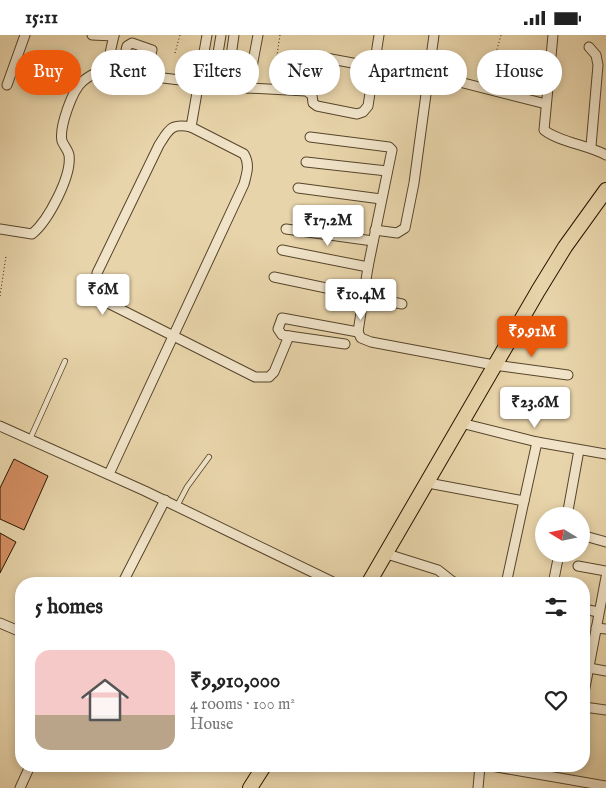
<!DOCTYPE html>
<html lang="en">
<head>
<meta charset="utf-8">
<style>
  :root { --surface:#fff; --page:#f2f2f2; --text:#222; --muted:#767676; --accent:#ea580c }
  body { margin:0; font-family:"IM FELL English",serif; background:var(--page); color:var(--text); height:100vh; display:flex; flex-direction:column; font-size:19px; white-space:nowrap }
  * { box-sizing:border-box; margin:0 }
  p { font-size:16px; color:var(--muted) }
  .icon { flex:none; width:28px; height:28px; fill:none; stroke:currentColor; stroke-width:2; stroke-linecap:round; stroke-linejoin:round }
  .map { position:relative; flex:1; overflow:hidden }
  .drawer { position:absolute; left:15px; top:542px; width:575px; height:195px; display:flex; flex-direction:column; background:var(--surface); border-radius:20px; box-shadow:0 2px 8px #0003 }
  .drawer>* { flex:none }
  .top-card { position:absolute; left:15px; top:15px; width:576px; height:45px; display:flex; gap:10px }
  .needle { width:32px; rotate:280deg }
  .tools { position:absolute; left:535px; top:472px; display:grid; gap:10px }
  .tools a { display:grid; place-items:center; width:55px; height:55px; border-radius:50%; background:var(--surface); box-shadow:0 2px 8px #0003; font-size:25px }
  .price { position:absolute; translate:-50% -42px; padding:0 11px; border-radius:5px; background:#fff; color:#222; font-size:16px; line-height:32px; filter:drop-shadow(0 1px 2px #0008) }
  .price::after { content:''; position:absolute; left:50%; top:30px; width:15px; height:11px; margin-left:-8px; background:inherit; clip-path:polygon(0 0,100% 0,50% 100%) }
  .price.on { background:var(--accent); color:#fff }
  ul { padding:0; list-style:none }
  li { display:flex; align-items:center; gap:15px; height:125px; padding:0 20px }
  li span { display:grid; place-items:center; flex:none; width:140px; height:100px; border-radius:15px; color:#555 }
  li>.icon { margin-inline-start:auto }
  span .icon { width:60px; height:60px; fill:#fffc; stroke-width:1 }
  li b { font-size:21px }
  h2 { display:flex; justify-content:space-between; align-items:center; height:60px; padding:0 20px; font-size:21px }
  .pill { padding:0 18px; border-radius:22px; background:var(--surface); box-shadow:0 2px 8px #0003; font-size:18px; line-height:45px }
  .pill.on { background:var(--accent); color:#fff }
  .status { display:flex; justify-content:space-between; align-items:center; height:35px; padding:0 25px; background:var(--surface); direction:ltr }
  .status svg { height:14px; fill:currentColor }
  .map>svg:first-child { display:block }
  .building { fill:#d58f63; stroke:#261500 }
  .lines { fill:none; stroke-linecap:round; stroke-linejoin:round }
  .service-casing { stroke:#56452a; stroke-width:6 }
  .minor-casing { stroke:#56452a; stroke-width:11 }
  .primary-casing { stroke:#261500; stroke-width:16 }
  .path { stroke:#261500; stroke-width:1; stroke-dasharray:1 2.5; stroke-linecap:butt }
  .service { stroke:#f0e3c8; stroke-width:4.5 }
  .minor { stroke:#f0e3c8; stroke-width:9 }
  .primary { stroke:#e8d4aa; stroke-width:14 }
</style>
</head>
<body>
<div class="status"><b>15:11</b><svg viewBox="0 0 49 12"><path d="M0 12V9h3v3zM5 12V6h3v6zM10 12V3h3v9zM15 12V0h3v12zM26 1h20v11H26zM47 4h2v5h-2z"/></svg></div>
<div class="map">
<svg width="606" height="753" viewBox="0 0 606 753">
  <rect width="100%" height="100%" fill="#e8d4aa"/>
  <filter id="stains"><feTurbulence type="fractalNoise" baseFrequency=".004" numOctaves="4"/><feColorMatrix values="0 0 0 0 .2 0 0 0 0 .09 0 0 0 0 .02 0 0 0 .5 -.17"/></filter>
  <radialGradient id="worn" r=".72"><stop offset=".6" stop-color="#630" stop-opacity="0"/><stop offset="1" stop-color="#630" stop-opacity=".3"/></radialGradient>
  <!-- building -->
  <g class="building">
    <polygon points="14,424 48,441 24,495 0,484 0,453"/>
    <polygon points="0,498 16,507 0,538"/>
  </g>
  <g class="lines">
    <defs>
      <g id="service">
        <polyline points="30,404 65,326"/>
        <polyline points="177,471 187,452 209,422"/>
      </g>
      <g id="minor">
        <polyline points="92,0 114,1"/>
        <polyline points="114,0 107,32 109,34 146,41 248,53 306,56 312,60 313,68 317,71 357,79 363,77 368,71 379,0"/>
        <path d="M 207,0 L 191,92 C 171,88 169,94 159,110 L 97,238 L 95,253 L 96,262 L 255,342 L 269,342 L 274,337 L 289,301 L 345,309"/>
        <path d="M 553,0 L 544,95 C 559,107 588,110 606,120"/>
        <polyline points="589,12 596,20 598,30 591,111"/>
        <polyline points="315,21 374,32 428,39 546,69"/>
        <polyline points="121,36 127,11 132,8 152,15 146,41"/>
        <polyline points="213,48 221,0"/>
        <polyline points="7,50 25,0"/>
        <polyline points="227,50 234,0"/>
        <polyline points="248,53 258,0"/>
        <polyline points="310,102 389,112 392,115 368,232 358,297"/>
        <polyline points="306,127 387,136"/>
        <polyline points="298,153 381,164"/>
        <path d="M 0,194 L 32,199 C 48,186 72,141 69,120 C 68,115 64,111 62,106 C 59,93 72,55 83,46 C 90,40 99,36 107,32"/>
        <polyline points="286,194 373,206"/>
        <polyline points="375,195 397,198 405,193 414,148 434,0"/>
        <polyline points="282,215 368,232"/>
        <polyline points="274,242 402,269"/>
        <polyline points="289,301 282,300 278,294 282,283 358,297 361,303 371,307 494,330 568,340"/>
        <polyline points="461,388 537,407 606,419"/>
        <polyline points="0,391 145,456 337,549"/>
        <path d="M 109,439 L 244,149 C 247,138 250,129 244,119 L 191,92"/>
        <polyline points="428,448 524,466 506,549"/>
        <polyline points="524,466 537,407"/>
        <polyline points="567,481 579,415"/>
        <polyline points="581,500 606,507"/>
        <polyline points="387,519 438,535 452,546 459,549"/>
        <polyline points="578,531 606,536"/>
        <polyline points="122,549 165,465"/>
        <polyline points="553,549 559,519"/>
        <polyline points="584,574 598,577"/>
        <polyline points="0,588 21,597"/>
        <polyline points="596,593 606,594"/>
        <polyline points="584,632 606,636"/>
        <polyline points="584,658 606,542"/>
        <polyline points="584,672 606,675"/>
        <polyline points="491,731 606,751"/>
        <polyline points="20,753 30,731"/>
        <polyline points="478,753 480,731"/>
      </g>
      <g id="primary">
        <polyline points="368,549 538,256 565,212 606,155"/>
        <polyline points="250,753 264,731"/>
      </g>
    </defs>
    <!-- service casing -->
    <use href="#service" class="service-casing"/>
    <!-- minor casing -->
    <use href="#minor" class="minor-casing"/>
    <!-- primary casing -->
    <use href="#primary" class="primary-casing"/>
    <!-- path -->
    <g class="path">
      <polyline points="175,18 180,0"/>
      <polyline points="496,18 501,0"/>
      <polyline points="273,46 280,0"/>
      <polyline points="0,261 6,221"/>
    </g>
    <!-- service -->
    <use href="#service" class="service"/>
    <!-- minor -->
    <use href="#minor" class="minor"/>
    <!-- primary -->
    <use href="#primary" class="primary"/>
  </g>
  <rect width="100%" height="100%" filter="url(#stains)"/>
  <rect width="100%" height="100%" fill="url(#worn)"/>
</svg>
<div class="tools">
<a><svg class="needle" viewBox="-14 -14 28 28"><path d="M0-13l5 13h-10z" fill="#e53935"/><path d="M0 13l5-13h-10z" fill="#767676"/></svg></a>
</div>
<b class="price" style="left:328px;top:212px">₹17.2M</b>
<b class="price" style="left:103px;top:281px">₹6M</b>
<b class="price" style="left:361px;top:286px">₹10.4M</b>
<b class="price on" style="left:532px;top:323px">₹9.91M</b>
<b class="price" style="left:535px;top:394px">₹23.6M</b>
<div class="top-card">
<a class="pill on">Buy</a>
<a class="pill">Rent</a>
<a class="pill">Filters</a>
<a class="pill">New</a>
<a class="pill">Apartment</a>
<a class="pill">House</a>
</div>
<section class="drawer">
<h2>5 homes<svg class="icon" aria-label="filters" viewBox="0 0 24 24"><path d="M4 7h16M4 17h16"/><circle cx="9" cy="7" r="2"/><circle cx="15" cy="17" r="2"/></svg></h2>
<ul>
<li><span style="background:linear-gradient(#f6c9c9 65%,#b9a48a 0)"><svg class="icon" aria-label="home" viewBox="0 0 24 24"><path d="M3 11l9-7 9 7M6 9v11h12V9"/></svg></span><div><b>₹9,910,000</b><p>4 rooms · 100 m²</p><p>House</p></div><svg class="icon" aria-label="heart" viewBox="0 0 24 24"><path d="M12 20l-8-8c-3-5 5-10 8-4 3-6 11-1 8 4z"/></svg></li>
</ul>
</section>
</div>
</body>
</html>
